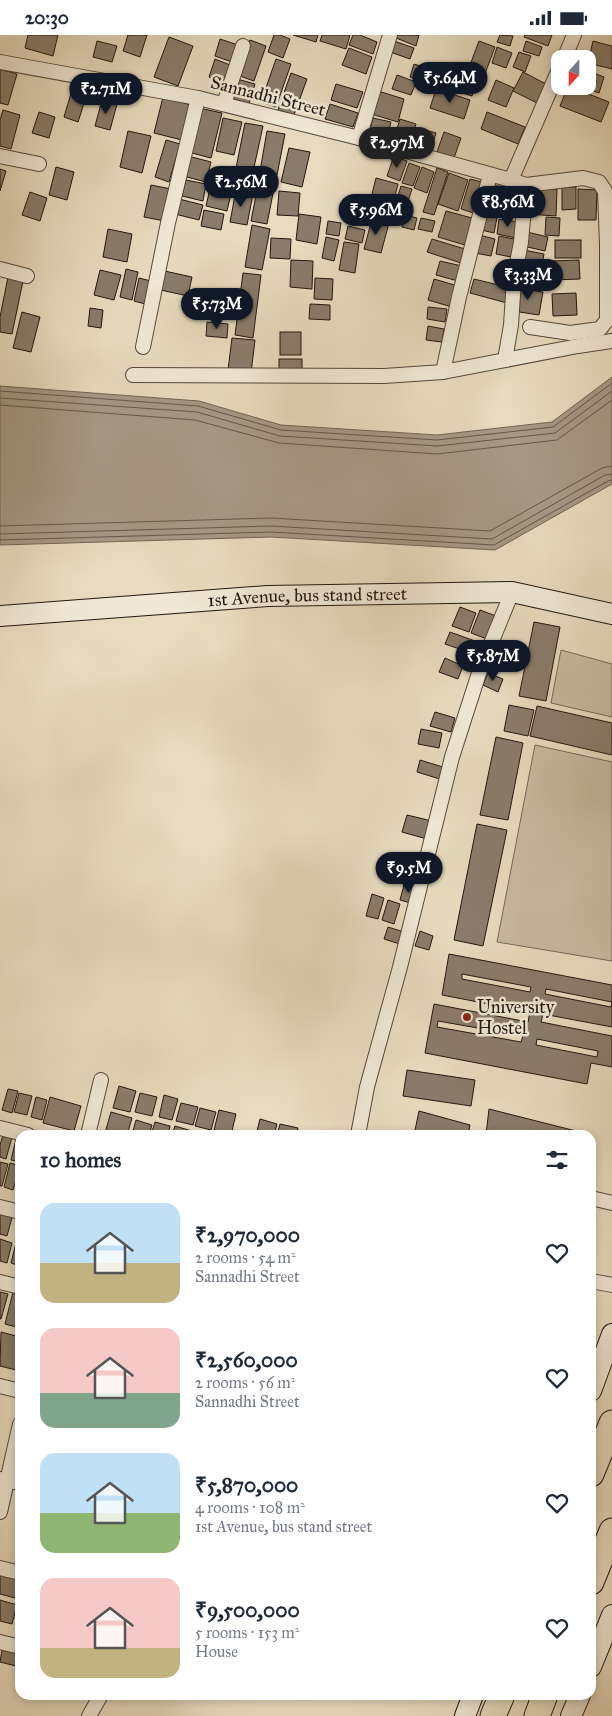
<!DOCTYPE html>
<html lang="en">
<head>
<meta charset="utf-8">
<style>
  :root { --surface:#fff; --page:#f2f2f3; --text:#1f2937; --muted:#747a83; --accent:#111827 }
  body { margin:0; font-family:"IM FELL Great Primer",serif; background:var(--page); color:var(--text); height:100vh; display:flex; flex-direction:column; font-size:19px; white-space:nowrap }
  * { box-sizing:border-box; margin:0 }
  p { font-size:16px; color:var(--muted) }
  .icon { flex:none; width:28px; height:28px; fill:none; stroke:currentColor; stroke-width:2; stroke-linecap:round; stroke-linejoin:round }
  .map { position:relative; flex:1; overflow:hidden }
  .panel { position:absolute; left:15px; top:1095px; width:581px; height:570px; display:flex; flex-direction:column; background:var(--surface); border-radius:15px; box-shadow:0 2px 8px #0003 }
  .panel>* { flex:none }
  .needle { width:32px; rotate:201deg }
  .controls { position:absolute; left:551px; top:15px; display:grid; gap:10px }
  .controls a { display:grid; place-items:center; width:45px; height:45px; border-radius:10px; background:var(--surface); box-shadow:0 2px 8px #0003; font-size:25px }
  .price { position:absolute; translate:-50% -42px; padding:0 11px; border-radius:18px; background:var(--accent); color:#fff; font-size:16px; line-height:32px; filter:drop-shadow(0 1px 2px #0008) }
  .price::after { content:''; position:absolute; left:50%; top:30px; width:15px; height:11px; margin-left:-8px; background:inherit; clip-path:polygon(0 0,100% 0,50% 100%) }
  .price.active { background:#222; color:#fff }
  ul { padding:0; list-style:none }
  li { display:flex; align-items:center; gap:15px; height:125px; padding:0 25px }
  li span { display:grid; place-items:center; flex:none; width:140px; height:100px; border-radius:15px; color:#555 }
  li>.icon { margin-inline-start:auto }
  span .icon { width:60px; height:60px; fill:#fffc; stroke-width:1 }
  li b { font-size:21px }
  h2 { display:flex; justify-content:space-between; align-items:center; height:60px; padding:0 25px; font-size:21px }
  .status { display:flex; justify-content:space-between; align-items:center; height:35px; padding:0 25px; background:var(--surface); direction:ltr }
  .status svg { height:14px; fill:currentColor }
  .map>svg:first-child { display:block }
  .green { fill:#c7baa1; stroke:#756858 }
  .water { fill:#a59884; stroke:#716456 }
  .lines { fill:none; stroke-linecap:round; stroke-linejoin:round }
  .shore { stroke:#64574a; stroke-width:1 }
  .building { fill:#897c6b; stroke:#231610; fill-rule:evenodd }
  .street-casing { stroke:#54473c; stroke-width:16 }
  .secondary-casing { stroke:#231610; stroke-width:22 }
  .highway-casing { stroke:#231610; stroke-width:27 }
  .street { stroke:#f0e8d5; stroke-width:14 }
  .secondary { stroke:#f0e8d5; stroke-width:20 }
  .highway { stroke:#e8dbbf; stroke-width:25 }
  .poi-dot { fill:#8f2418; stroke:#f0e8d5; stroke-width:2 }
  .labels { text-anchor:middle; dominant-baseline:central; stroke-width:5; stroke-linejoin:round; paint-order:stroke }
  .street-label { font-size:18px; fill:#231610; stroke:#f0e8d5 }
  .poi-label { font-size:18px; fill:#231610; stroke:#f0e8d5; text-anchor:start }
</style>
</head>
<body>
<div class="status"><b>20:30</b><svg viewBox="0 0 49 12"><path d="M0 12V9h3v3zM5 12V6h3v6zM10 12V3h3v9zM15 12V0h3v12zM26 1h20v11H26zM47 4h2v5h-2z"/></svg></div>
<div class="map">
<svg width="612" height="1681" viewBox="0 0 612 1681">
  <rect width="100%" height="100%" fill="#e8dbbf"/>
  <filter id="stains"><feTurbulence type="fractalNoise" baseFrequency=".004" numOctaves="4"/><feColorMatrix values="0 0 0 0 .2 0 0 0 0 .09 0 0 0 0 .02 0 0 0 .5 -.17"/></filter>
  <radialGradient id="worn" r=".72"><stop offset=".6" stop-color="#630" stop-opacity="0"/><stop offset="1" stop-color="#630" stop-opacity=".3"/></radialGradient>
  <!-- green -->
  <g class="green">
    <polygon points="561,615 612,629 612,682 551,668"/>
    <polygon points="535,710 612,727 612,926 497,907"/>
  </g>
  <!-- water -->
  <polygon class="water" points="612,342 612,449 495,515 271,502 0,510 0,351 199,366 281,390 437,400 552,387"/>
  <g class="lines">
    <!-- shore -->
    <g class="shore">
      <polyline points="0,356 198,371 281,395 437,405 553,392 612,348"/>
      <polyline points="0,363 197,377 280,401 437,411 555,398 612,356"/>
      <polyline points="0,370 195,385 279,408 437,419 557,405 612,365"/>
      <polyline points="0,491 271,483 490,496 602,433 612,431"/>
      <polyline points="0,499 271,491 492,504 605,440 612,439"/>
      <polyline points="0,505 271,497 494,510 608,446 612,445"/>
    </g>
  </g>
  <!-- building -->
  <g class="building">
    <polygon points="28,0 58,0 53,21 25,13"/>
    <polygon points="128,0 147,0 140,22 123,16"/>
    <polygon points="274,0 280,0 290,4 283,23 268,17"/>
    <polygon points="293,0 318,0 316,7"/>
    <polygon points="322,0 350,0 346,14 320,6"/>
    <polygon points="353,0 360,0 377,7 373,19 349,10"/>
    <polygon points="398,0 419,0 416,11 396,3"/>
    <polygon points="500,0 513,1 510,11 497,7"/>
    <polygon points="525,0 552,0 548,11 524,2"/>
    <polygon points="169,2 193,11 178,51 154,42"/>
    <polygon points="220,4 238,10 232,27 215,21"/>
    <polygon points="250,5 266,11 254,46 237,40"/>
    <polygon points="97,6 117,11 112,27 93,22"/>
    <polygon points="394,6 414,13 410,24 390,17"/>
    <polygon points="479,6 495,12 483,44 467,38"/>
    <polygon points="526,6 542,12 539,21 523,16"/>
    <polygon points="593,6 612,11 612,34 588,28"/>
    <polygon points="497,12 512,18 506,33 492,28"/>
    <polygon points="349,13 372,22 366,39 342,30"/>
    <polygon points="519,17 531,21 525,37 513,32"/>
    <polygon points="215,24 230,30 223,47 209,42"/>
    <polygon points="276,24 291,29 276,72 261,67"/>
    <polygon points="414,29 430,34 426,48 410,42"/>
    <polygon points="0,34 17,39 8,70 0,68"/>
    <polygon points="432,34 442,37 438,50 427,47"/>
    <polygon points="588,36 604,42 599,58 579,51 588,51"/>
    <polygon points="444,37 476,47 472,61 440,51"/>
    <polygon points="523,37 548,50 539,69 513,56"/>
    <polygon points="291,38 307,44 294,80 278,75"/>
    <polygon points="397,40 416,47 411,60 392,54"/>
    <polygon points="237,44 255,49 249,69 231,63"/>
    <polygon points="496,45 514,53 506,72 488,65"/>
    <polygon points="336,49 363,57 357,73 331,65"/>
    <polygon points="568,51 609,67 601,87 560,71"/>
    <polygon points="436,54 470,65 464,84 430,73"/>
    <polygon points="72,55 87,59 78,87 64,82"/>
    <polygon points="378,56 404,64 398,87 371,79"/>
    <polygon points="163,62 191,70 182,105 154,98"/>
    <polygon points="102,65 117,69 110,95 95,91"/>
    <polygon points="330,69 358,78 353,92 325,84"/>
    <polygon points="199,73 222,78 211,123 188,117"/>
    <polygon points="3,75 20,80 11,114 0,111 0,85"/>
    <polygon points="39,77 55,82 49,103 32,98"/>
    <polygon points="487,77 525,92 518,109 481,94"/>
    <polygon points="223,83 242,87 234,120 216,116"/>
    <polygon points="373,83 391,87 387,103 369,99"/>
    <polygon points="400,84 416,89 411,105 395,100"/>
    <polygon points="245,88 263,91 253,137 236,133"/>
    <polygon points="418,93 436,98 430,117 413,113"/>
    <polygon points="128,96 151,101 142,138 120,132"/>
    <polygon points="267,96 285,99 277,140 260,136"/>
    <polygon points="444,97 461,103 454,123 437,117"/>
    <polygon points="166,105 180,109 169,147 155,142"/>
    <polygon points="289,113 310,117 302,152 281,147"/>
    <polygon points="188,121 211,127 206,147 183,141"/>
    <polygon points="394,121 407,126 400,146 387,141"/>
    <polygon points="409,128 420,132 413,151 402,148"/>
    <polygon points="56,132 74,137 67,165 49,160"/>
    <polygon points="422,132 434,137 427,158 414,153"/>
    <polygon points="437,133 448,137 434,180 423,177"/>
    <polygon points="0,134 6,136 0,156"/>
    <polygon points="213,137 233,143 229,158 209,153"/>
    <polygon points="449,138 468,145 458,176 438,169"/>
    <polygon points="376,143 398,149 389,184 367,179"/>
    <polygon points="470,144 486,148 477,179 461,174"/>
    <polygon points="186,145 206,149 203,166 182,161"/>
    <polygon points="259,145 275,148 267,189 251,186"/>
    <polygon points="151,150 171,154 165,186 144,182"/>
    <polygon points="489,150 508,152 505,171 486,168"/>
    <polygon points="401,151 412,154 405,176 394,173"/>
    <polygon points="562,152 576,152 576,174 562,175"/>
    <polygon points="527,153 557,154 556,181 526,179"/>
    <polygon points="578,154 597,155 596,185 578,185"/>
    <polygon points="236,155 253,159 247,190 230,187"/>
    <polygon points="279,156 300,158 298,181 277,180"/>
    <polygon points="30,157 47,163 40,186 22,180"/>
    <polygon points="209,158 230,163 227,176 206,171"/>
    <polygon points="179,164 203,170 199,185 175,179"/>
    <polygon points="204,175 224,179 221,195 201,191"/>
    <polygon points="446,176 472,183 465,210 438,202"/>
    <polygon points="299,179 321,182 317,209 296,205"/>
    <polygon points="405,180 417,183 414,195 402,192"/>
    <polygon points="480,180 497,183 494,198 477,194"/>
    <polygon points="546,182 560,183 559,201 545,200"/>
    <polygon points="421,183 435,186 432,197 418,194"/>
    <polygon points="372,184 389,188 381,218 364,214"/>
    <polygon points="499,184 518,187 516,203 497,199"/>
    <polygon points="328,186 341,188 339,201 326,199"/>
    <polygon points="252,190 270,194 262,235 245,232"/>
    <polygon points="348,191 365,195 362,208 345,204"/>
    <polygon points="108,194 132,199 127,227 103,222"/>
    <polygon points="527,197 548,202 545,216 523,211"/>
    <polygon points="479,200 495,204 491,221 475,218"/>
    <polygon points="499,201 519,205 516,223 496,219"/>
    <polygon points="326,202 339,205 334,226 322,223"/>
    <polygon points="271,203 291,204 290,224 270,223"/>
    <polygon points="432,204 465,214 461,228 427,217"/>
    <rect x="555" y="205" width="26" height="18"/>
    <polygon points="344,207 359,209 355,238 339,235"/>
    <polygon points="524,215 544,219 541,234 521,230"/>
    <polygon points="291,225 313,226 312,254 290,252"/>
    <polygon points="579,225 580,244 552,245 551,226"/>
    <polygon points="440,226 462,231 458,246 436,240"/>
    <polygon points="126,234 138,237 132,265 120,262"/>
    <polygon points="100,235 121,240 114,265 94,260"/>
    <polygon points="160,235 192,242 188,261 156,254"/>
    <polygon points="517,235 548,238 547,252 515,248"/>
    <polygon points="243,238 261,240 253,303 235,300"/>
    <polygon points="8,242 23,246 12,299 0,297 0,282"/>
    <polygon points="139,243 155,247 149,270 134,266"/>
    <polygon points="315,243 333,244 332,265 314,264"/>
    <polygon points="434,244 458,251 452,272 428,265"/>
    <polygon points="474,244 511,253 507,268 470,258"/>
    <polygon points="517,253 543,257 539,280 513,276"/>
    <polygon points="576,258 577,280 553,281 552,259"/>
    <polygon points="310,269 330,270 330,285 309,284"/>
    <polygon points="428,272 447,274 445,287 427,284"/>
    <polygon points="90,273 103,275 101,293 88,291"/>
    <polygon points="22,277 40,282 31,317 13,313"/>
    <polygon points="207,287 228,289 227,303 206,301"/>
    <polygon points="428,291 444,294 442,307 426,305"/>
    <rect x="280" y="297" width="21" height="23"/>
    <polygon points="232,303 255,305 251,338 228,335"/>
    <rect x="279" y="324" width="23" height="13"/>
    <polygon points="460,572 476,578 469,597 452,591"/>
    <polygon points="480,575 496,581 487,604 471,598"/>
    <polygon points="534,587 560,592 546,666 519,661"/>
    <polygon points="450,597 475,606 471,618 445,609"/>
    <polygon points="445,623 463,631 458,644 439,637"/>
    <polygon points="488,638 503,644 498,657 483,650"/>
    <polygon points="509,670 534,675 528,701 504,696"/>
    <polygon points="537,671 612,688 612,720 530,701"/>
    <polygon points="435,677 455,683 451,697 430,691"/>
    <polygon points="421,694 442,698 439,713 418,709"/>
    <polygon points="496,702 523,708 508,785 480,780"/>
    <polygon points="420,725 446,733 443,745 417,737"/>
    <polygon points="407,780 432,786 427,804 402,797"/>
    <polygon points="477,789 507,795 483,911 454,905"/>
    <polygon points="404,850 419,854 414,869 400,865"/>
    <polygon points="372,859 384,863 378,884 366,881"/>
    <polygon points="388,865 400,869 394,889 382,885"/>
    <polygon points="388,892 404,897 400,909 384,904"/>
    <polygon points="420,896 433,901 429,915 415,911"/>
    <path d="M 449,919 L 612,950 L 612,967 L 546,954 L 545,959 L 611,972 L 612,967 L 612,992 L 543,979 L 541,987 L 612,1001 L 612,1032 L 591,1028 L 587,1049 L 425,1018 L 434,969 L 528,987 L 530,977 L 442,960 ZM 462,939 L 531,952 L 530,957 L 462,944 ZM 438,986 L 523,1001 L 521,1007 L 437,992 ZM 537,1004 L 598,1016 L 597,1022 L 536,1010 Z"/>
    <polygon points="407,1035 475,1045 471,1071 403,1061"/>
    <polygon points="119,1051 136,1056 130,1077 113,1073"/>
    <polygon points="8,1054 18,1056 12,1078 2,1075"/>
    <polygon points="19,1058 32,1061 27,1080 14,1077"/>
    <polygon points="140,1058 157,1062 152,1081 135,1077"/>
    <polygon points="164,1060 178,1064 172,1085 159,1082"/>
    <polygon points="36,1062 47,1065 42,1085 31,1082"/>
    <polygon points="50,1062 81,1071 74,1096 43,1088"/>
    <polygon points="181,1068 198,1072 193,1090 176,1086"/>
    <polygon points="200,1073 216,1077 211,1095 195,1091"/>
    <polygon points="489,1074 580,1097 579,1100 486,1100"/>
    <polygon points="219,1075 236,1079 231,1100 214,1095"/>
    <polygon points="419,1076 470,1090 468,1100 414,1100"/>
    <polygon points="111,1077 132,1083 127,1100 112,1100 105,1098"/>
    <polygon points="260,1084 277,1089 274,1100 256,1100"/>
    <polygon points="136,1085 152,1090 149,1100 132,1100"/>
    <polygon points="155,1087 170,1091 168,1100 151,1100"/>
    <polygon points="280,1089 298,1093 296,1100 277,1100"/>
    <polygon points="175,1091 192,1096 191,1100 172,1100"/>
    <polygon points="3,1100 12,1102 6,1124 0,1122 0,1110"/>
    <polygon points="16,1104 20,1105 20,1127 11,1125"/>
    <polygon points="0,1127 8,1129 2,1151 0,1151"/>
    <polygon points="10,1128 20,1131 13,1155 4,1152"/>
    <polygon points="0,1175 13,1179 7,1201 0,1199"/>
    <polygon points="0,1204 12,1208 7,1228 0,1226"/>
    <polygon points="16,1208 20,1209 20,1231 11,1228"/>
    <polygon points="14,1253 20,1254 20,1293 5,1289"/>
    <polygon points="0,1257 8,1259 1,1284 0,1284"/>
    <polygon points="1,1297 20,1302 20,1318 16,1335 0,1331"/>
    <polygon points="0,1538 20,1543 15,1563 0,1559"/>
    <polygon points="0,1565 17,1570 12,1589 0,1586"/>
    <polygon points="2,1615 20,1619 20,1632 0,1627"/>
  </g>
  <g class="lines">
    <defs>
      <g id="street">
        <polyline points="564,24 574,0"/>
        <polyline points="0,27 198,63 359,103 511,145 526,150 583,143 599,147 605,156 607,209 607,285 600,294 570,298 530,292"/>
        <polyline points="224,69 243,11"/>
        <polyline points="359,103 390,0"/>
        <polyline points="0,121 39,129"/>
        <polyline points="511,145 560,32"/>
        <polyline points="0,234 27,241"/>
        <polyline points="143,312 168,188 198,63"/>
        <polyline points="505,325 511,290 514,244 521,207 526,150"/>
        <polyline points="443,337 459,262 490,140"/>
        <polyline points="133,340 384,341 443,337 578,311 612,306"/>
        <polyline points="0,1093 28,1100"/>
        <polyline points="88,1100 101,1045"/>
        <polyline points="358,1100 367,1052 400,932 452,722 479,638 512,557"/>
        <polyline points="591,1163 612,1168"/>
        <polyline points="0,1172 20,1177"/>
        <polyline points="591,1246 612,1250"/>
        <polyline points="0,1247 20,1252"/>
        <polyline points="0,1351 20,1356"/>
        <polyline points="0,1444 20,1448"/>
        <polyline points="0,1477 20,1389"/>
        <polyline points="0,1533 20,1538"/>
        <polyline points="0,1607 16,1611"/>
        <polyline points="89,1681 101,1660"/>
      </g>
      <g id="secondary">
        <path id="s1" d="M 0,581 L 268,561 L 512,557 L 612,579"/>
        <polyline points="591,1356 612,1299"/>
        <polyline points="591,1632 612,1580"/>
        <polyline points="465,1681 473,1660"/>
        <polyline points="571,1681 580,1660"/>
      </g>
      <g id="highway">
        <polyline points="591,1439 612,1388"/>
        <polyline points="591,1547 612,1496"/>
        <polyline points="493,1681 502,1660"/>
        <polyline points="537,1681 545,1660"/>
      </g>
    </defs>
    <!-- street casing -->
    <use href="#street" class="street-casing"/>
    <!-- secondary casing -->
    <use href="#secondary" class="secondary-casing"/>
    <!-- highway casing -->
    <use href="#highway" class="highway-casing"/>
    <!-- street -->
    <use href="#street" class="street"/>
    <!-- secondary -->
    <use href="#secondary" class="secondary"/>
    <!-- highway -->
    <use href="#highway" class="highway"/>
  </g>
  <!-- markers -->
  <circle class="poi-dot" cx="467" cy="982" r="5"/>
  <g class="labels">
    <!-- street labels -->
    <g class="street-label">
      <text transform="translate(268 61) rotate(14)">Sannadhi Street</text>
      <text stroke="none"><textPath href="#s1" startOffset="308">1st Avenue, bus stand street</textPath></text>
    </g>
    <!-- poi labels -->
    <g class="poi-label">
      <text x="477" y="972">University<tspan x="477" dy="21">Hostel</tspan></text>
    </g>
  </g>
  <rect width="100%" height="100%" filter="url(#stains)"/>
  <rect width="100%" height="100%" fill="url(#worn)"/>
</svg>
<div class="controls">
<a><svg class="needle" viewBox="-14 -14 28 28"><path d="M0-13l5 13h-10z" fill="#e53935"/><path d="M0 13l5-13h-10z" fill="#747a83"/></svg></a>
</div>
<b class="price" style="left:450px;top:69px">₹5.64M</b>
<b class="price" style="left:106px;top:80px">₹2.71M</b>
<b class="price active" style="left:397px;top:134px">₹2.97M</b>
<b class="price" style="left:241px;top:173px">₹2.56M</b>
<b class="price" style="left:508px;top:193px">₹8.56M</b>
<b class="price" style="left:376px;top:201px">₹5.96M</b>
<b class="price" style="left:528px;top:266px">₹3.33M</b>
<b class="price" style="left:217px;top:295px">₹5.73M</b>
<b class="price" style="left:493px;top:647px">₹5.87M</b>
<b class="price" style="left:409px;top:859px">₹9.5M</b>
<section class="panel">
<h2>10 homes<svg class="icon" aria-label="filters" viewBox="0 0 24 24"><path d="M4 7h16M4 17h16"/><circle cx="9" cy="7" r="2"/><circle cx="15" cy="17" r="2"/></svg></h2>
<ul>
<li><span style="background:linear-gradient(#bfe0f5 60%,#c2b280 0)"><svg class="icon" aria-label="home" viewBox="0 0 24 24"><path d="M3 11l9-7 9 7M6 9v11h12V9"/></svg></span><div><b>₹2,970,000</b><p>2 rooms · 54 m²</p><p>Sannadhi Street</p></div><svg class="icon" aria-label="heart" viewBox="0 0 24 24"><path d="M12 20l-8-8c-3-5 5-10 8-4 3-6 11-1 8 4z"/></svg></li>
<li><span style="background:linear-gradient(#f6c9c9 65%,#7fa58c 0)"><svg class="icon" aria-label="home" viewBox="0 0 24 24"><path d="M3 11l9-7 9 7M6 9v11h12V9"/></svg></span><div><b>₹2,560,000</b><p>2 rooms · 56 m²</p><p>Sannadhi Street</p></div><svg class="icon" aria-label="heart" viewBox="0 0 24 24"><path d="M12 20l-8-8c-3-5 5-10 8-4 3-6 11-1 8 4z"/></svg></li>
<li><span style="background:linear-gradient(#bfe0f5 60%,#8fb573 0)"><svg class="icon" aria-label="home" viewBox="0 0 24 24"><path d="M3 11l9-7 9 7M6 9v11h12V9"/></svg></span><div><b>₹5,870,000</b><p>4 rooms · 108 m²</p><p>1st Avenue, bus stand street</p></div><svg class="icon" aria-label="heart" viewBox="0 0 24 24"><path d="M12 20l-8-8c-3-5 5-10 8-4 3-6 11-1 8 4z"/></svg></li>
<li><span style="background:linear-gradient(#f6c9c9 70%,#c2b280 0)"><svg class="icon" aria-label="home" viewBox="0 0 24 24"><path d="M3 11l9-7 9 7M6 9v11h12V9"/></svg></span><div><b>₹9,500,000</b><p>5 rooms · 153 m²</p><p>House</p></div><svg class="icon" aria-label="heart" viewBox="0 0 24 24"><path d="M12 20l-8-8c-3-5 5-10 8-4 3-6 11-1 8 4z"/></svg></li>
</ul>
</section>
</div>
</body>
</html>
